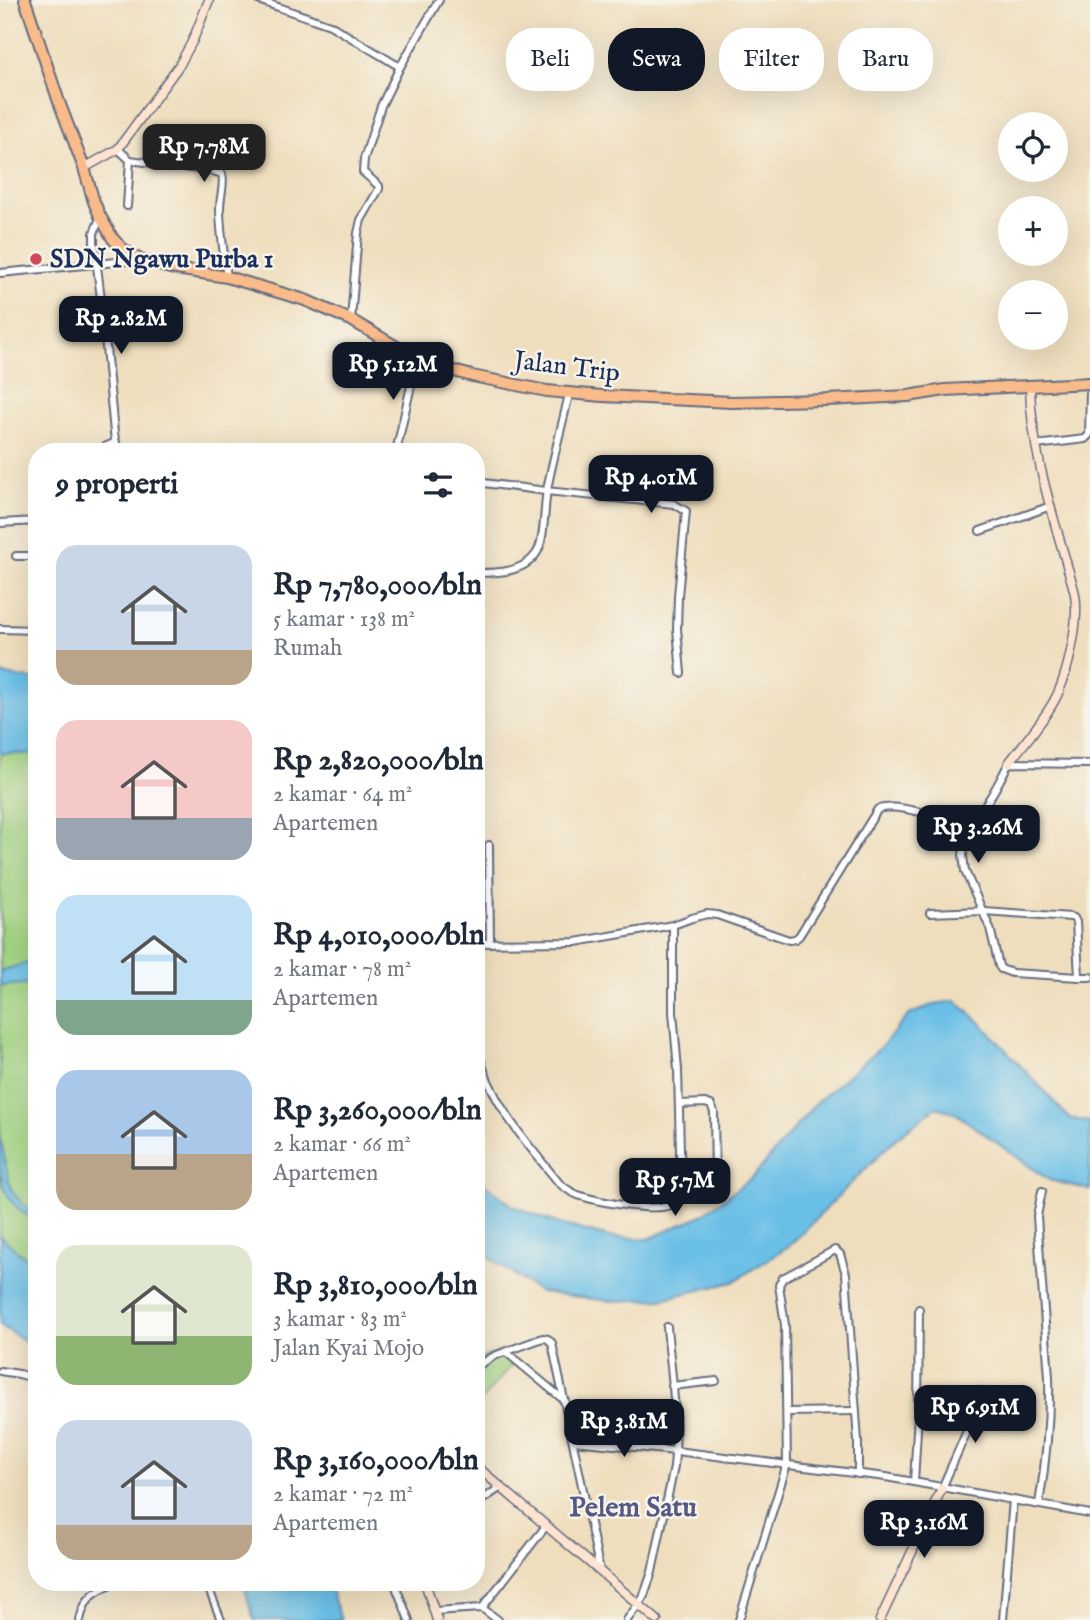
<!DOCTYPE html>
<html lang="id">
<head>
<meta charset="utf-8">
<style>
  :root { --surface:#fff; --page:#f2f2f3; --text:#1f2937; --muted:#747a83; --accent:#111827 }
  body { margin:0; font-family:"IM FELL English",serif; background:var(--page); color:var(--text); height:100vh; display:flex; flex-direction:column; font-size:26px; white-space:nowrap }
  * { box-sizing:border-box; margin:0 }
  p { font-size:23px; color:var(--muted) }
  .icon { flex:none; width:38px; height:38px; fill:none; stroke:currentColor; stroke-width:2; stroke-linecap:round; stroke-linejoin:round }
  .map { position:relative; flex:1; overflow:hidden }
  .details { position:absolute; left:28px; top:443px; width:457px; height:1148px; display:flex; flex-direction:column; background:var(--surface); border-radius:28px; box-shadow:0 7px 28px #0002 }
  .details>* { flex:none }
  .hud { position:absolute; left:506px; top:28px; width:478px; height:63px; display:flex; gap:14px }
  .fabs { position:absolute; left:998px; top:112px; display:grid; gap:14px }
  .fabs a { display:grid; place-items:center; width:70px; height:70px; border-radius:50%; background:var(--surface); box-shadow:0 7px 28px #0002; font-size:35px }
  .price { position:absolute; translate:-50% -60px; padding:0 16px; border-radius:14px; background:var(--accent); color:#fff; font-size:23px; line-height:46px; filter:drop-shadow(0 2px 4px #0008) }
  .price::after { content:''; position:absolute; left:50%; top:42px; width:21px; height:16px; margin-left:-10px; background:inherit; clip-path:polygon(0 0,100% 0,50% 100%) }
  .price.selected { background:#222; color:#fff }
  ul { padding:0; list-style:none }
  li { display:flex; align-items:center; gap:21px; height:175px; padding:0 28px }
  li span { display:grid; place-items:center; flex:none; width:196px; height:140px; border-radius:21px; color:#555 }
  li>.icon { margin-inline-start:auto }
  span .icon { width:84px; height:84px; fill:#fffc; stroke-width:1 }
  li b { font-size:30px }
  h2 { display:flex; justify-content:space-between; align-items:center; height:84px; padding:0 28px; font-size:30px }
  .chip { padding:0 24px; border-radius:28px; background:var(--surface); box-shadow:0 7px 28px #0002; font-size:24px; line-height:63px }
  .chip.selected { background:var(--accent); color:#fff }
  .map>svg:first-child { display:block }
  .green { fill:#a2d382; stroke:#5e8170; stroke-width:2 }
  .water { fill:#6bbfe7; stroke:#4377a2; stroke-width:2 }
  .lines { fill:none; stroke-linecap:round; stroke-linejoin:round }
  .street-casing { stroke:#656c7f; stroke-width:10 }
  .secondary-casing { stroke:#656c7f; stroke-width:11 }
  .highway-casing { stroke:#656c7f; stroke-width:14 }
  .street { stroke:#fff; stroke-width:6 }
  .secondary { stroke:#fde4d1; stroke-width:8 }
  .highway { stroke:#fabb8b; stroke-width:10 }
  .poi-dot { fill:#d1495b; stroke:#f7f3e8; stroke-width:2.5 }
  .labels { text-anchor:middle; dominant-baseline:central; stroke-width:5; stroke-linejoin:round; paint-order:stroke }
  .poi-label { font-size:26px; font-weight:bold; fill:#1b2f5e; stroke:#f7f3e8; text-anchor:start }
  .street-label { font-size:26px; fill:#1b2f5e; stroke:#f7f3e8 }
  .neighbourhood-label { font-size:28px; font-weight:bold; fill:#555886; stroke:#f7f3e8 }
</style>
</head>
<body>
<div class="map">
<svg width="1090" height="1620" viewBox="0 0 1090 1620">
  <rect width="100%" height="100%" fill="#f7f3e8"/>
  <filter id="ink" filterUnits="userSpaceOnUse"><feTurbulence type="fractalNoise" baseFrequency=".0143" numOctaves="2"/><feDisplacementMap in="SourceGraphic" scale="14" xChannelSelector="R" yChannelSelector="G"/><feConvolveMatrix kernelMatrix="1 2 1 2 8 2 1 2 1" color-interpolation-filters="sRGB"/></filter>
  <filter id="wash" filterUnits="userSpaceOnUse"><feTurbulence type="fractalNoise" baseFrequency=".00686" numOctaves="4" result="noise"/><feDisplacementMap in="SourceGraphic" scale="28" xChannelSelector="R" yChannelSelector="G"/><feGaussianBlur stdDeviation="1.57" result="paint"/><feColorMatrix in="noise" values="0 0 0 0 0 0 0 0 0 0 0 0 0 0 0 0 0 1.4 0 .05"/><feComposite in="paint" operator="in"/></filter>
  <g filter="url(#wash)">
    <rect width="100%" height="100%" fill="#efdebd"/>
    <!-- green -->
    <g class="green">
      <polygon points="0,753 37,754 37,1266 18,1252 0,1236"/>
      <polygon points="501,1351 514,1362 476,1407 476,1360"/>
    </g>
    <!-- water -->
    <g class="water">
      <polygon points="0,674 37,680 37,754 0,753"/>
      <polygon points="37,960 37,983 0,986 0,971"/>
      <polygon points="956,1001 981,1023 1069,1118 1090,1122 1090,1190 1049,1180 955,1113 936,1107 894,1140 790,1245 733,1282 661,1299 610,1301 540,1292 476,1249 476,1177 513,1206 556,1223 609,1237 649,1239 702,1215 754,1176 816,1103 881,1047 909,1015 934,1004"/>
      <path d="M 0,1138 C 10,1168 1,1198 37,1212 L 37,1222 C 0,1201 0,1182 0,1138 Z"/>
      <polygon points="0,1236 18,1252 37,1266 37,1349 0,1325"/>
      <polygon points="243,1582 328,1582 341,1620 254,1620"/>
    </g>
  </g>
  <g filter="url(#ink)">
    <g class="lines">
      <defs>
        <g id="street">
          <polyline points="258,0 330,25 400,67"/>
          <path d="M 118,149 L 130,160 L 213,171 L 222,174 C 225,184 220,196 220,208 C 220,231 224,254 227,277"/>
          <polyline points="127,206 130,160"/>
          <polyline points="100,218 94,233 94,242 103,315 114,433 117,452"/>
          <polyline points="0,273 138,260"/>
          <polyline points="351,320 358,233 361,220 379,189 379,186 363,172 364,159 381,106 400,67 439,0"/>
          <polyline points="1036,445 1085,439 1089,435 1090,393"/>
          <polyline points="93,452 116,442"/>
          <polyline points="396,452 417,359"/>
          <polyline points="476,482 546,491 674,504 686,511 678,596 677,629 681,673"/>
          <polyline points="0,523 37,521"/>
          <polyline points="980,531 1051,506"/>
          <polyline points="16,556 37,556"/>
          <path d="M 476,573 C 496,573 523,573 536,554 C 545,542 544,506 547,490 C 553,458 562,426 569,394"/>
          <polyline points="0,629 37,630"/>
          <polyline points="969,819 963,855 965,871 990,928 999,966 1001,969 1012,973 1079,977"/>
          <polyline points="489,845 490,943"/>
          <polyline points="930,913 984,911 1071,917 1074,918 1076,922 1079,977 1090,977"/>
          <path d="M 476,943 L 576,942 L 673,925 L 692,918 L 707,914 L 717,915 L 789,940 L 795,939 L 799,936 L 878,809 C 890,806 900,808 911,810 C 926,813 958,823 971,817 C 986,812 1001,777 1009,763 L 1090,764"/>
          <path d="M 476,1045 C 480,1059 484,1074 491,1087 C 507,1122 535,1153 559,1183 C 565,1188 570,1192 578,1195 C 595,1201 662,1215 676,1202 C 680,1198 680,1196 681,1192 L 678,1070 L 673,1012 L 673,925"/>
          <path d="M 679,1104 L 705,1103 L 711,1105 L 714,1112 L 715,1181 C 709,1194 694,1191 681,1192"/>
          <polyline points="506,1352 565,1401"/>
          <polyline points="476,1367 494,1356 543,1338 548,1339 552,1343 600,1571"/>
          <polyline points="0,1371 19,1374 37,1379"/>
          <polyline points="672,1386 716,1381"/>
          <polyline points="787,1412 856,1411"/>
          <polyline points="574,1441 676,1451 886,1477 1090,1514"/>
          <polyline points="914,1482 918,1413 919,1309"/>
          <polyline points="942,1488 971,1422 981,1391"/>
          <polyline points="476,1504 501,1487"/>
          <path d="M 1039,1504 C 1046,1462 1050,1420 1049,1377 L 1038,1231 L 1037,1216 L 1042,1191"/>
          <polyline points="206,1582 221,1620"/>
          <polyline points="394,1582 409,1620"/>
          <polyline points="482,1608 546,1526"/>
          <polyline points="434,1611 482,1608 498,1620"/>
          <path d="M 80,1620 C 85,1596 95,1591 116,1582"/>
          <path d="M 627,1620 L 643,1598 L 652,1572 L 674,1467 C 679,1421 671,1373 667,1327"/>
          <polyline points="739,1620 787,1464 785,1325 779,1285 783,1278 835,1250 840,1254 846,1274 858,1441 858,1474"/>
          <polyline points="1003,1620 1013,1500"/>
        </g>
        <g id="secondary">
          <polyline points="84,168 118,149 180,64 193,40 209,0"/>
          <path d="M 1009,763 C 1024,743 1042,723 1054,701 C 1068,676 1081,617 1074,590 C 1056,524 1031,455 1030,386"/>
          <polyline points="476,1466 657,1620"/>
          <polyline points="425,1582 437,1620"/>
          <polyline points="880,1620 942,1488"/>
        </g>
        <polyline id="highway" points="25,0 59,102 84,168 94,202 100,216 113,239 124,250 140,260 170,268 227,277 305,300 351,320 402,350 432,365 472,376 547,391 602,396 732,402 827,400 908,396 945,390 1090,383"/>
      </defs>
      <!-- street casing -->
      <use href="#street" class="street-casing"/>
      <!-- secondary casing -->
      <use href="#secondary" class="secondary-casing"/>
      <!-- highway casing -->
      <use href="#highway" class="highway-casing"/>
      <!-- street -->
      <use href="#street" class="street"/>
      <!-- secondary -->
      <use href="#secondary" class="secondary"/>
      <!-- highway -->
      <use href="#highway" class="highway"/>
    </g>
  </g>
  <!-- markers -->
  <circle class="poi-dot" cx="36" cy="259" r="7"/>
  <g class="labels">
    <!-- poi labels -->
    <g class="poi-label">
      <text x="50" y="259">SDN Ngawu Purba 1</text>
    </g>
    <!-- street labels -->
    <g class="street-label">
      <text transform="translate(567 367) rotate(7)">Jalan Trip</text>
    </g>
    <!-- neighbourhood labels -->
    <g class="neighbourhood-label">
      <text x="633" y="1508">Pelem Satu</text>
    </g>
  </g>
</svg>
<div class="fabs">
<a><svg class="icon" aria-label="locate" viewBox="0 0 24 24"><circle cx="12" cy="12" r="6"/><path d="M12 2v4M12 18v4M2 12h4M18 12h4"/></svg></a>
<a>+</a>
<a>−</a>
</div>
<b class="price selected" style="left:204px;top:184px">Rp 7.78M</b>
<b class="price" style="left:121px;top:356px">Rp 2.82M</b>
<b class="price" style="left:393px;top:402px">Rp 5.12M</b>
<b class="price" style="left:651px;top:515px">Rp 4.01M</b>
<b class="price" style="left:978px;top:865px">Rp 3.26M</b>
<b class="price" style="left:675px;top:1218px">Rp 5.7M</b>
<b class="price" style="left:975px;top:1445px">Rp 6.91M</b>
<b class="price" style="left:624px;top:1459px">Rp 3.81M</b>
<b class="price" style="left:924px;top:1560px">Rp 3.16M</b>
<div class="hud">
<a class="chip">Beli</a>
<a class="chip selected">Sewa</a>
<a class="chip">Filter</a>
<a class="chip">Baru</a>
</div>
<section class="details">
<h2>9 properti<svg class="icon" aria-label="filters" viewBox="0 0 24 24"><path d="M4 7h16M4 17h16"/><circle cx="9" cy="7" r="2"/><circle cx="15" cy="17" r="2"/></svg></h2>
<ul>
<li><span style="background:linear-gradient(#c9d6e8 75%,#b9a48a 0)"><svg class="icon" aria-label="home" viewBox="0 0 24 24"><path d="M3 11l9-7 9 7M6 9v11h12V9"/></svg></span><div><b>Rp 7,780,000/bln</b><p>5 kamar · 138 m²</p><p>Rumah</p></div></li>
<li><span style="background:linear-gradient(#f6c9c9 70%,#9aa5b1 0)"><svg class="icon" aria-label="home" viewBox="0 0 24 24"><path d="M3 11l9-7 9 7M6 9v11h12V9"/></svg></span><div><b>Rp 2,820,000/bln</b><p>2 kamar · 64 m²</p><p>Apartemen</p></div></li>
<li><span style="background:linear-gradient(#bfe0f5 75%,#7fa58c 0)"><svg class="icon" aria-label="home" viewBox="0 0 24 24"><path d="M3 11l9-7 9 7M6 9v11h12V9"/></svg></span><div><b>Rp 4,010,000/bln</b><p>2 kamar · 78 m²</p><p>Apartemen</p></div></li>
<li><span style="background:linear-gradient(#a9c7e8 60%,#b9a48a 0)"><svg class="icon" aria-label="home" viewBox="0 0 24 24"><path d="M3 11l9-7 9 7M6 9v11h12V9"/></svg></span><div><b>Rp 3,260,000/bln</b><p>2 kamar · 66 m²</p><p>Apartemen</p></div></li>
<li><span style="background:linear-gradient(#dfe7d0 65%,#8fb573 0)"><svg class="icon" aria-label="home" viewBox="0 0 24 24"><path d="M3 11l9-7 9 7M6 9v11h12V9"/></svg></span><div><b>Rp 3,810,000/bln</b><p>3 kamar · 83 m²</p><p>Jalan Kyai Mojo</p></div></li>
<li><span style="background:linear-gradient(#c9d6e8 75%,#b9a48a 0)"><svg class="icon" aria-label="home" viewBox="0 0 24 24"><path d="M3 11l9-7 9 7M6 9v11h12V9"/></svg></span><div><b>Rp 3,160,000/bln</b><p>2 kamar · 72 m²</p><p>Apartemen</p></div></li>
</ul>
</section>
</div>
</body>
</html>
